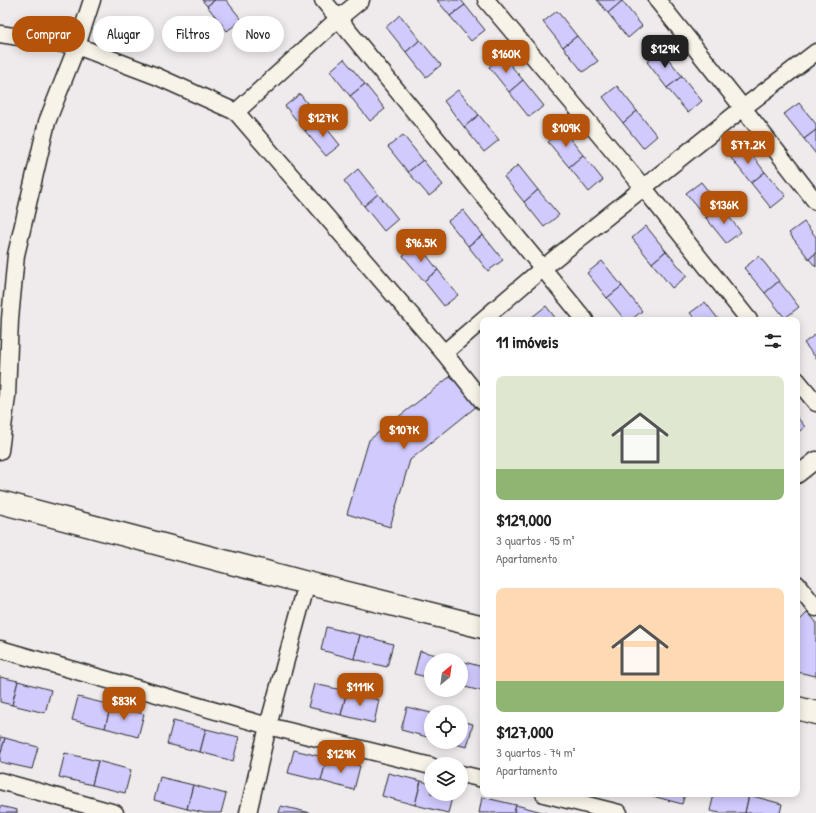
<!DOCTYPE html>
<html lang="pt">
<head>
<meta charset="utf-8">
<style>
  :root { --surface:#fff; --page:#f6f6f6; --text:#222; --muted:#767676; --accent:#b45309 }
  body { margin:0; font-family:"Patrick Hand",sans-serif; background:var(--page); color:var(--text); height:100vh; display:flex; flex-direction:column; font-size:15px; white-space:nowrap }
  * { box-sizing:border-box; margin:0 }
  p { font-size:13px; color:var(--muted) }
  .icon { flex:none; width:22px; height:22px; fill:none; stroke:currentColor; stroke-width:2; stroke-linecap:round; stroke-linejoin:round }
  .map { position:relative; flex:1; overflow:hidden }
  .drawer { position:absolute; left:480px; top:317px; width:320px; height:480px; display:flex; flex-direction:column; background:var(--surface); border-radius:8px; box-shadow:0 2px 10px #0003 }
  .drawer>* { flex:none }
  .top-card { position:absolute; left:12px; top:16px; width:380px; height:36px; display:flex; gap:8px }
  .needle { width:26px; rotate:29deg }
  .controls { position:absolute; left:424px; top:653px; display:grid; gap:8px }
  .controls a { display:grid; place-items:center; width:44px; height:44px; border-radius:50%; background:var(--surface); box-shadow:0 2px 10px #0003; font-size:20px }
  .price { position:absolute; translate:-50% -34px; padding:0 9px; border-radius:8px; background:var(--accent); color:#fff; font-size:13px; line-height:26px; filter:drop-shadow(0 1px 2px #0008) }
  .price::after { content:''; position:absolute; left:50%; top:24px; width:12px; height:9px; margin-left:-6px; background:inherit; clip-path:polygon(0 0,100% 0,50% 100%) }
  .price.on { background:#222; color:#fff }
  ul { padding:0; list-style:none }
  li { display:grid; align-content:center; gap:8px; height:212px; padding:0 16px }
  li span { display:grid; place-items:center; height:124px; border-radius:8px; color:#555 }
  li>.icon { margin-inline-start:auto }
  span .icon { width:72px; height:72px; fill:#fffc; stroke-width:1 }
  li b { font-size:17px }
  h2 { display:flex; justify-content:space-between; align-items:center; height:48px; padding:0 16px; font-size:17px }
  .pill { padding:0 14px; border-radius:18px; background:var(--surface); box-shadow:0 2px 10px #0003; font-size:14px; line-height:36px }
  .pill.on { background:var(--accent); color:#fff }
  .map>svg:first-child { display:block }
  .building { fill:#d0cafd; stroke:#2b2b2b }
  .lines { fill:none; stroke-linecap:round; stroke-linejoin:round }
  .street-casing { stroke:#2b2b2b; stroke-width:19 }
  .secondary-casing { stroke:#2b2b2b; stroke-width:25 }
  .street { stroke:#f7f3e8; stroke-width:16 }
  .secondary { stroke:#f7f3e8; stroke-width:22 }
</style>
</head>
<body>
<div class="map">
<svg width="816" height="813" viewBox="0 0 816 813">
  <rect width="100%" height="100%" fill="#efebec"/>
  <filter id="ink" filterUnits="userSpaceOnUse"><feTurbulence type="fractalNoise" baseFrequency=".025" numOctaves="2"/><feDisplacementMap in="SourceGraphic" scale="8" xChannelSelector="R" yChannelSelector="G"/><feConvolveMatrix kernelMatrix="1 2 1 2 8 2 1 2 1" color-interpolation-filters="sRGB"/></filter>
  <g filter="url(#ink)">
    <!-- building -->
    <g class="building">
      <polygon points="202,0 215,0 207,6"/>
      <polygon points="215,0 226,0 242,20 227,31 207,6"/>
      <polygon points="437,0 461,0 465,5 450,16"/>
      <polygon points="597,0 621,0 622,1 608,13"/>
      <polygon points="622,1 642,26 628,38 608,13"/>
      <polygon points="465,5 485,30 471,41 450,16"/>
      <polygon points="557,11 577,36 563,47 543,22"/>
      <polygon points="400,15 420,40 406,52 386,27"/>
      <polygon points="577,36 598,61 583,72 563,47"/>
      <polygon points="420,40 441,65 426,77 406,52"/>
      <polygon points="662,51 682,76 667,88 647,62"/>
      <polygon points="503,56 523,80 509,92 489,67"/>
      <polygon points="344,59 365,84 350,96 330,71"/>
      <polygon points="682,76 702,101 688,113 667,88"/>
      <polygon points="523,80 544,106 529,117 509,92"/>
      <polygon points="365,84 385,109 370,121 350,96"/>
      <polygon points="617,86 637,111 623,123 603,97"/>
      <polygon points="458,90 479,115 464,127 444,101"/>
      <polygon points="300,94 320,120 305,131 285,106"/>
      <polygon points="799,103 816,124 816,130 804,139 784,114"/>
      <polygon points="637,111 657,136 643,148 623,123"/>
      <polygon points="479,115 499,140 484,152 464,127"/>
      <polygon points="320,120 340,145 326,156 305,131"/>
      <polygon points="563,130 583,155 569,167 548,142"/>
      <polygon points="816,130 816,154 804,139"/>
      <polygon points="403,135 423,160 408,172 388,147"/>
      <polygon points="745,146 765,172 751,183 731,158"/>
      <polygon points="583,155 603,180 589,192 569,167"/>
      <polygon points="423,160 443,185 429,196 408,172"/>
      <polygon points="518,165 538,190 524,202 504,177"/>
      <polygon points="358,169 378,194 364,206 344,181"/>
      <polygon points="765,172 786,196 771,208 751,183"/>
      <polygon points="701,182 721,207 706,218 686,193"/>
      <polygon points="538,190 559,215 544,227 524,202"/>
      <polygon points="378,194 398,219 384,231 364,206"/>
      <polygon points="721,207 741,232 726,243 706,218"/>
      <polygon points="463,210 483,235 468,246 448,221"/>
      <polygon points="804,222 816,237 816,253 809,259 789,233"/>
      <polygon points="646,226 666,251 652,263 632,238"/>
      <polygon points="483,235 503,260 488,271 468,246"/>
      <polygon points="418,244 438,270 424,281 403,256"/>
      <polygon points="666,251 687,276 672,288 652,263"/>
      <polygon points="816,253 816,267 809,259"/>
      <polygon points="759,256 779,281 765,293 744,268"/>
      <polygon points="602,261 622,286 607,298 587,273"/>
      <polygon points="438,270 458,295 444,306 424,281"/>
      <polygon points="779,281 799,307 785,318 765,293"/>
      <polygon points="622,286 642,311 631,320 625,320 607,298"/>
      <polygon points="705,302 719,320 696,320 690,313"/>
      <polygon points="546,306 557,320 533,320 531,318"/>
      <polygon points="816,334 816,358 804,343"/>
      <polygon points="452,375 477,406 410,460 390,527 347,514 369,440"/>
      <polygon points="797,417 805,427 797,433"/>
      <polygon points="808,612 816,622 816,676 797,672 797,623"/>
      <polygon points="326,627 360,635 354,659 321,650"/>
      <polygon points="360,635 393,644 387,667 354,659"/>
      <polygon points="420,651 453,659 453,660 431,660 431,678 414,674"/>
      <polygon points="461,661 483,667 483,680 481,691 461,686"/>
      <polygon points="0,677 18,681 12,705 0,702"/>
      <polygon points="18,681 51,690 45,713 12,705"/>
      <polygon points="314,684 347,691 341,715 308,707"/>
      <polygon points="347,691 379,700 374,723 341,715"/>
      <polygon points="78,697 111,705 105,728 72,720"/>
      <polygon points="111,705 144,714 138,737 105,728"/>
      <polygon points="407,707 431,713 431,738 401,730"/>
      <polygon points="173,721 206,729 200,752 167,744"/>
      <polygon points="461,721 473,724 467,747 447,742 461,742"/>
      <polygon points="206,729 239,737 233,761 200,752"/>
      <polygon points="0,737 5,738 0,756"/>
      <polygon points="5,738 38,747 32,769 0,762 0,756"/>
      <polygon points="294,750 327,758 321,781 288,773"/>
      <polygon points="65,753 98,761 92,785 59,777"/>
      <polygon points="327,758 360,766 354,790 321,781"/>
      <polygon points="98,761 131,770 125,793 92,785"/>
      <polygon points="388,773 421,781 415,805 382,796"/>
      <polygon points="160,777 193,785 187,809 154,800"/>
      <polygon points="421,781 431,784 431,794 453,794 448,813 415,805"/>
      <polygon points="193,785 226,794 221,813 205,813 187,809"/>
      <polygon points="650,794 685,794 682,804 649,795"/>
      <polygon points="714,794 749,795 745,813 720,813 710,811"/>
      <polygon points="749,795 782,804 780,813 745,813"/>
      <polygon points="482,797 516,805 514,813 479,813"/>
      <polygon points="516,805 546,813 514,813"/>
      <polygon points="0,806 17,810 17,813 0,813"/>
      <polygon points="281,806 311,813 279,813"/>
    </g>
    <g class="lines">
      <defs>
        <g id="street">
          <polyline points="323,0 585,320"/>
          <polyline points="486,0 643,187 749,320"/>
          <polyline points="657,0 743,108 816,202"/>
          <polyline points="0,34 77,46 156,76 236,112 444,353 483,402"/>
          <polyline points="236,112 339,18 361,0"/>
          <polyline points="444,353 543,268 743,108 816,52"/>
          <polyline points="797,380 816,403"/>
          <polyline points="0,451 7,396 10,319 16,255 47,122 77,46 92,0"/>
          <polyline points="797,475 816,460"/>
          <polyline points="797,584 816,608"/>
          <polyline points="0,649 268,726 431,766"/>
          <polyline points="461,774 483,779"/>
          <polyline points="0,781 115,813"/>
          <polyline points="544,794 619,813"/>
          <polyline points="248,813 268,726 307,583"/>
        </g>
        <g id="secondary">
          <polyline points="0,502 307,583 483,627"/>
          <polyline points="797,708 816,713"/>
        </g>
      </defs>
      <!-- street casing -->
      <use href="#street" class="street-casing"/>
      <!-- secondary casing -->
      <use href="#secondary" class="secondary-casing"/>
      <!-- street -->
      <use href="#street" class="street"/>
      <!-- secondary -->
      <use href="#secondary" class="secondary"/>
    </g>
  </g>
</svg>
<div class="controls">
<a><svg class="needle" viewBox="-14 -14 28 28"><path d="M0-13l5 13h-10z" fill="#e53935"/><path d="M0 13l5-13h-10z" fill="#767676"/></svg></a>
<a><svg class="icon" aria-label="locate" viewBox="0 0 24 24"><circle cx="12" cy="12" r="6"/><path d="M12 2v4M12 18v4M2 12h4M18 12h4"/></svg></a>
<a><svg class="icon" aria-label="layers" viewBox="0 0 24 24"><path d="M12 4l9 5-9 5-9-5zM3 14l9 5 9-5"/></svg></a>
</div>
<b class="price on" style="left:665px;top:69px">$129K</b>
<b class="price" style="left:506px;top:74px">$160K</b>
<b class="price" style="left:323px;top:138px">$127K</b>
<b class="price" style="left:566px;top:148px">$109K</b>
<b class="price" style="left:748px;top:165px">$77.2K</b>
<b class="price" style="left:724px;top:225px">$136K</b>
<b class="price" style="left:421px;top:263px">$96.5K</b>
<b class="price" style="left:404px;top:450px">$107K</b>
<b class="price" style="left:360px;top:707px">$111K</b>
<b class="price" style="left:124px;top:721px">$83K</b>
<b class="price" style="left:341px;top:774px">$129K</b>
<div class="top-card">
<a class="pill on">Comprar</a>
<a class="pill">Alugar</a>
<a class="pill">Filtros</a>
<a class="pill">Novo</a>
</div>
<section class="drawer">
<h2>11 imóveis<svg class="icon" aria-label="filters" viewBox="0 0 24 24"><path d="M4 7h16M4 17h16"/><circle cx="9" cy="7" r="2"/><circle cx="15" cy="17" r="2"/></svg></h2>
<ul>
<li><span style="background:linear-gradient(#dfe7d0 75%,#8fb573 0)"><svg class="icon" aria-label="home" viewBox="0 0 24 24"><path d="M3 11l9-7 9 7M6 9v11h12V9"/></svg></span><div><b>$129,000</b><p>3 quartos · 95 m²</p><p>Apartamento</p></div></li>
<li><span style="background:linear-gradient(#ffd9b3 75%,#8fb573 0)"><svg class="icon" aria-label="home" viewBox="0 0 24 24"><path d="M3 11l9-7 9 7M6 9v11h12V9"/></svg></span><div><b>$127,000</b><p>3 quartos · 74 m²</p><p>Apartamento</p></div></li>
</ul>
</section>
</div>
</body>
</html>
